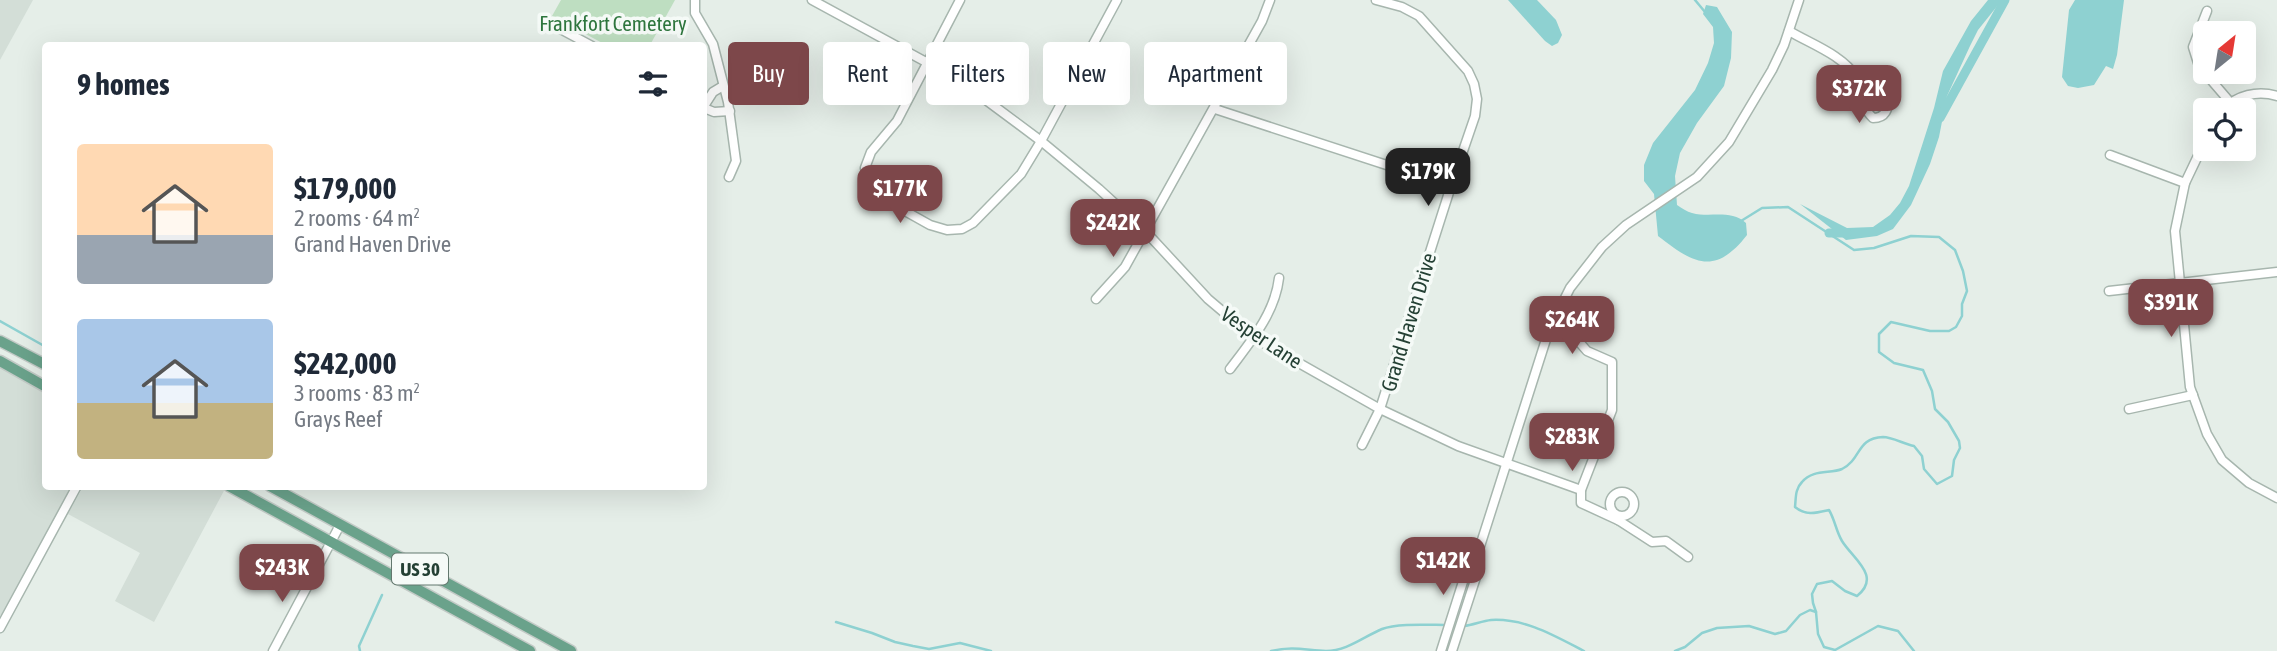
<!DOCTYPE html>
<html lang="en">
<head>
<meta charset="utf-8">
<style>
  :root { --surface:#fff; --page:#f2f2f3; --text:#1f2937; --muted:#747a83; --accent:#7d474a }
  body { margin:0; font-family:"Asap Condensed",sans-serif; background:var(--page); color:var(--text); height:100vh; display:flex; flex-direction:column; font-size:26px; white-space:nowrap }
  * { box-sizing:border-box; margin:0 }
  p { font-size:23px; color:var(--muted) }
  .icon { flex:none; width:38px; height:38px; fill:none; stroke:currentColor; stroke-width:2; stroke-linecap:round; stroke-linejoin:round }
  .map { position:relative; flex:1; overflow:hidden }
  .panel { position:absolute; left:42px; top:42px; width:665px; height:448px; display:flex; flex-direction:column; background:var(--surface); border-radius:7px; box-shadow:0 7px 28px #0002 }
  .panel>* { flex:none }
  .top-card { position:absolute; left:728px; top:42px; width:665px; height:63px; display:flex; gap:14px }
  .needle { width:46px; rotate:30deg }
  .fabs { position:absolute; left:2193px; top:21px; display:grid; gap:14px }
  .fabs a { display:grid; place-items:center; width:63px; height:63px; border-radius:7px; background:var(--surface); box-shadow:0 7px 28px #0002; font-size:35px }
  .price { position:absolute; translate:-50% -60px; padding:0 16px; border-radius:14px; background:var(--accent); color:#fff; font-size:23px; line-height:46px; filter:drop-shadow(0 2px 4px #0008) }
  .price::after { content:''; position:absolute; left:50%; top:42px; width:21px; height:16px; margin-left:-10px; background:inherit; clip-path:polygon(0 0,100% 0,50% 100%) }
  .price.on { background:#222; color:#fff }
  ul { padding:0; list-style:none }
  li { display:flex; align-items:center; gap:21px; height:175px; padding:0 35px }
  li span { display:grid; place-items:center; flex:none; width:196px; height:140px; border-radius:7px; color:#555 }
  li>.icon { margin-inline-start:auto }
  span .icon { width:84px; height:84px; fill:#fffc; stroke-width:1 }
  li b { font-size:30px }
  h2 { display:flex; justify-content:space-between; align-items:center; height:84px; padding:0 35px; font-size:30px }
  .tag { padding:0 24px; border-radius:7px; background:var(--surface); box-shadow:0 7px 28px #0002; font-size:24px; line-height:63px }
  .tag.on { background:var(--accent); color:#fff }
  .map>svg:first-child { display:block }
  .built { fill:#d3ded7 }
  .green { fill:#bedec1 }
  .water { fill:#8ed1d1 }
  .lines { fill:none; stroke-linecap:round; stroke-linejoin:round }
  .stream { stroke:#8ed1d1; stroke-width:2.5 }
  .canal { stroke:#8ed1d1; stroke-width:9 }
  .minor-casing { stroke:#a7b6ae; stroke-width:11 }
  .major-casing { stroke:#c2cac6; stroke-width:13 }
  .minor { stroke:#fff; stroke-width:8 }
  .major { stroke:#6aa28b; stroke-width:10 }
  .labels { text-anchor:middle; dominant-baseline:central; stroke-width:7; stroke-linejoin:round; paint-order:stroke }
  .shield { fill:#f5faf7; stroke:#63786e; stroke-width:2 }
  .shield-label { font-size:19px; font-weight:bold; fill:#244034 }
  .park-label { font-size:21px; fill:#2e763e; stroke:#f5faf7 }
  .street-label { font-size:21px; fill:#244034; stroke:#f5faf7 }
</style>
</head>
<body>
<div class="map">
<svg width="2277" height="651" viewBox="0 0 2277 651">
  <rect width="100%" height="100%" fill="#e5eee8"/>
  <!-- built -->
  <g class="built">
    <polygon points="0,0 33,0 0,60"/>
    <polygon points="0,364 45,389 46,486 79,487 6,619 0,615"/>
    <polygon points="83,487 226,487 154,622 115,601 140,553 68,514"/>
  </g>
  <!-- green -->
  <polygon class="green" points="561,0 675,0 650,45 606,45 552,16"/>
  <!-- water -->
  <g class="water">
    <polygon points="1508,0 1537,0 1556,20 1562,35 1558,43 1552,46 1545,41"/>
    <polygon points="1988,0 2002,0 1978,30 1970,46 1947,96 1939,137 1930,164 1911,205 1893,229 1877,236 1846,240 1800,204 1847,228 1873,227 1890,215 1900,203 1909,186 1934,108 1943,71 1971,21"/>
    <polygon points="2075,0 2124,0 2117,55 2113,69 2106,66 2094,85 2078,88 2068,86 2062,77 2069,10"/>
    <path d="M 1706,5 L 1717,7 L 1732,32 L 1731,58 L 1724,86 L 1697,123 L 1680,153 L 1675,176 L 1677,205 C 1682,208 1687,212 1692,213 C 1710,218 1731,209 1746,223 L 1747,235 C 1715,276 1694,264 1658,236 L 1654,194 L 1644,181 L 1644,165 L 1653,143 L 1695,90 L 1708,63 L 1714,43 L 1713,27 L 1703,14 Z"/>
  </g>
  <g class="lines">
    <!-- stream -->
    <g class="stream">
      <polyline points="1695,0 1705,12"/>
      <path d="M 1741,221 L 1762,208 L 1788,207 L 1854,250 L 1874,248 L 1911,236 L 1939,237 L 1955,250 L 1963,271 L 1967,291 L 1962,304 L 1962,316 L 1956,327 L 1949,331 L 1930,331 L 1891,322 L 1879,334 L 1879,352 L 1894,363 L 1923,370 L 1932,391 L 1935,409 L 1948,422 L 1959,441 L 1960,448 L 1954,460 L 1952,476 L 1937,484 L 1924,469 L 1922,456 L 1914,446 C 1904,444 1892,437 1883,437 C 1856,438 1862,459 1842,469 C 1830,474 1813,469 1802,482 C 1795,489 1796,498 1795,507 C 1806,516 1816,513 1829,510 C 1835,520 1836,531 1842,541 C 1853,559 1882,576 1857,596 L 1845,591 L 1832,581 L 1817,584 L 1812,594 L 1813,603 L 1816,612 L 1818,634 L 1824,647 L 1835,650 L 1878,626 L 1898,631 L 1914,651"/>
      <polyline points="0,321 46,347"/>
      <polyline points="436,556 443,554"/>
      <polyline points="836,622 872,633 895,642 913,646 929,649 960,643 991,651"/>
      <path d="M 1464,626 C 1473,625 1482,621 1491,620 C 1525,618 1555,636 1584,651"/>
      <polyline points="360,651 359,646 382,595"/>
      <path d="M 1271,651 C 1293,646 1305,650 1326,651 C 1347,651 1363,637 1382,629 C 1397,623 1429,625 1447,625"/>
      <polyline points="1675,651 1685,647 1702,633 1717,628 1749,626 1775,634 1786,631 1800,615 1810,610 1816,612"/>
    </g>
    <!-- canal -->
    <g class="canal">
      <polyline points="1940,118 2005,0"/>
      <polyline points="1829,233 1847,233"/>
    </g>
    <defs>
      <g id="minor">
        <polyline points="695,0 695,13 713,44 728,102 736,161 729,177"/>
        <polyline points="812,0 926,62 986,100 1041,141 1099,189 1146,232 1208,299 1253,337 1380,409 1458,446 1581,490"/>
        <polyline points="960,0 897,121 871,152 865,168 869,185 880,197 930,225 947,230 962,229 973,223 1021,174 1041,141 1117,0"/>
        <polyline points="2207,11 2193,47 2199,66 2230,102"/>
        <polyline points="551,24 592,46"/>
        <path d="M 1789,31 C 1811,44 1843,55 1857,78 C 1866,92 1859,105 1873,118 C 1888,118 1888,106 1890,94 L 1885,87 L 1879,84 L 1861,90"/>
        <polyline points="704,106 713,92 723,86"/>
        <polyline points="704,108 714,112 730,111"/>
        <polyline points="1215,109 1451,186"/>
        <path d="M 2223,110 C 2236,95 2258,90 2277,96"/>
        <polyline points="2205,141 2185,183 2175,231 2190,387 2207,434 2222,460 2249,483 2277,498"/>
        <polyline points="2110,155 2185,183"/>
        <polyline points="2109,291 2277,272"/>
        <polyline points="1096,299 1125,267 1262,21 1270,0"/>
        <path d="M 1558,312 C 1578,320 1579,321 1580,343 L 1587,351 L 1612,362 L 1612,410 L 1581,490 L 1581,503 L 1618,520 L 1619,516"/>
        <path d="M 1230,369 C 1251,341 1275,313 1279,278"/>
        <polyline points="2129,409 2193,395"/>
        <polyline points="1362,445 1380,409 1451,186 1475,116 1477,99 1474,84 1468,71 1419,16 1402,7 1376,0"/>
        <circle cx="1622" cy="504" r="12"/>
        <polyline points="1618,520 1652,542 1666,541 1688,557"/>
        <polyline points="0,628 77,486"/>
        <polyline points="273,651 340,525"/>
        <polyline points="1441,651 1467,569 1474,565 1549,330 1570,288 1602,247 1626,225 1697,177 1729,142 1772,70 1784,45 1799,0"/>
        <polyline points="1452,651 1477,574 1474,565"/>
      </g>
      <g id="major">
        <polyline points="0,341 46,365"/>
        <polyline points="0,361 46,387"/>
        <polyline points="229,486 530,651"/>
        <polyline points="270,486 571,651"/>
      </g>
    </defs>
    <!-- minor casing -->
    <use href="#minor" class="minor-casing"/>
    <!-- major casing -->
    <use href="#major" class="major-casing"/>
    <!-- minor -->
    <use href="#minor" class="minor"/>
    <!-- major -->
    <use href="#major" class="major"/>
  </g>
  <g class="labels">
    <!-- shield labels -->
    <rect class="shield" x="392" y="553.5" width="56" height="31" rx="5"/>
    <g class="shield-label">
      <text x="420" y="569">US 30</text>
    </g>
    <!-- park labels -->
    <g class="park-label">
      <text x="613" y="23">Frankfort Cemetery</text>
    </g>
    <!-- street labels -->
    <g class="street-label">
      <text transform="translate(1408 322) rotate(-73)">Grand Haven Drive</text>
      <text transform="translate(1262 337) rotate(34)">Vesper Lane</text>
    </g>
  </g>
</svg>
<div class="fabs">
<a><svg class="needle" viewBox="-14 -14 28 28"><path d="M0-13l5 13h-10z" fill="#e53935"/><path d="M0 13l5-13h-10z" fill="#747a83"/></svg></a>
<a><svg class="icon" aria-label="locate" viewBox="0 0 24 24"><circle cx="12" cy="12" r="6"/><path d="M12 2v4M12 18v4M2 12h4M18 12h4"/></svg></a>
</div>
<b class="price" style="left:1859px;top:125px">$372K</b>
<b class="price on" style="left:1428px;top:208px">$179K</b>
<b class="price" style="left:900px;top:225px">$177K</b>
<b class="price" style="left:1113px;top:259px">$242K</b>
<b class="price" style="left:2171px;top:339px">$391K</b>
<b class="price" style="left:1572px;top:356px">$264K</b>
<b class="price" style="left:1572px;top:473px">$283K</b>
<b class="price" style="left:1443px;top:597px">$142K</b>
<b class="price" style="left:282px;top:604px">$243K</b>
<div class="top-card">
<a class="tag on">Buy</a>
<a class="tag">Rent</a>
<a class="tag">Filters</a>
<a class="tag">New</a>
<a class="tag">Apartment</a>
</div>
<section class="panel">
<h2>9 homes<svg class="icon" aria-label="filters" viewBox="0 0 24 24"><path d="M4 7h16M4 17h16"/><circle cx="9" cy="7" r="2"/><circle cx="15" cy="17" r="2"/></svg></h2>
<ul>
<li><span style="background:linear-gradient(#ffd9b3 65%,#9aa5b1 0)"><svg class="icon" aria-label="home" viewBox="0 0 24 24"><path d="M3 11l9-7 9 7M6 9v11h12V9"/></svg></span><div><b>$179,000</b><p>2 rooms · 64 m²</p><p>Grand Haven Drive</p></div></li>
<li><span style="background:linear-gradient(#a9c7e8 60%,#c2b280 0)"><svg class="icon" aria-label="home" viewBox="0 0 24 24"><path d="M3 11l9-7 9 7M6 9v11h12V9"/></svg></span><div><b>$242,000</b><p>3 rooms · 83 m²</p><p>Grays Reef</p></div></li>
</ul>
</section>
</div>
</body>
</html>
